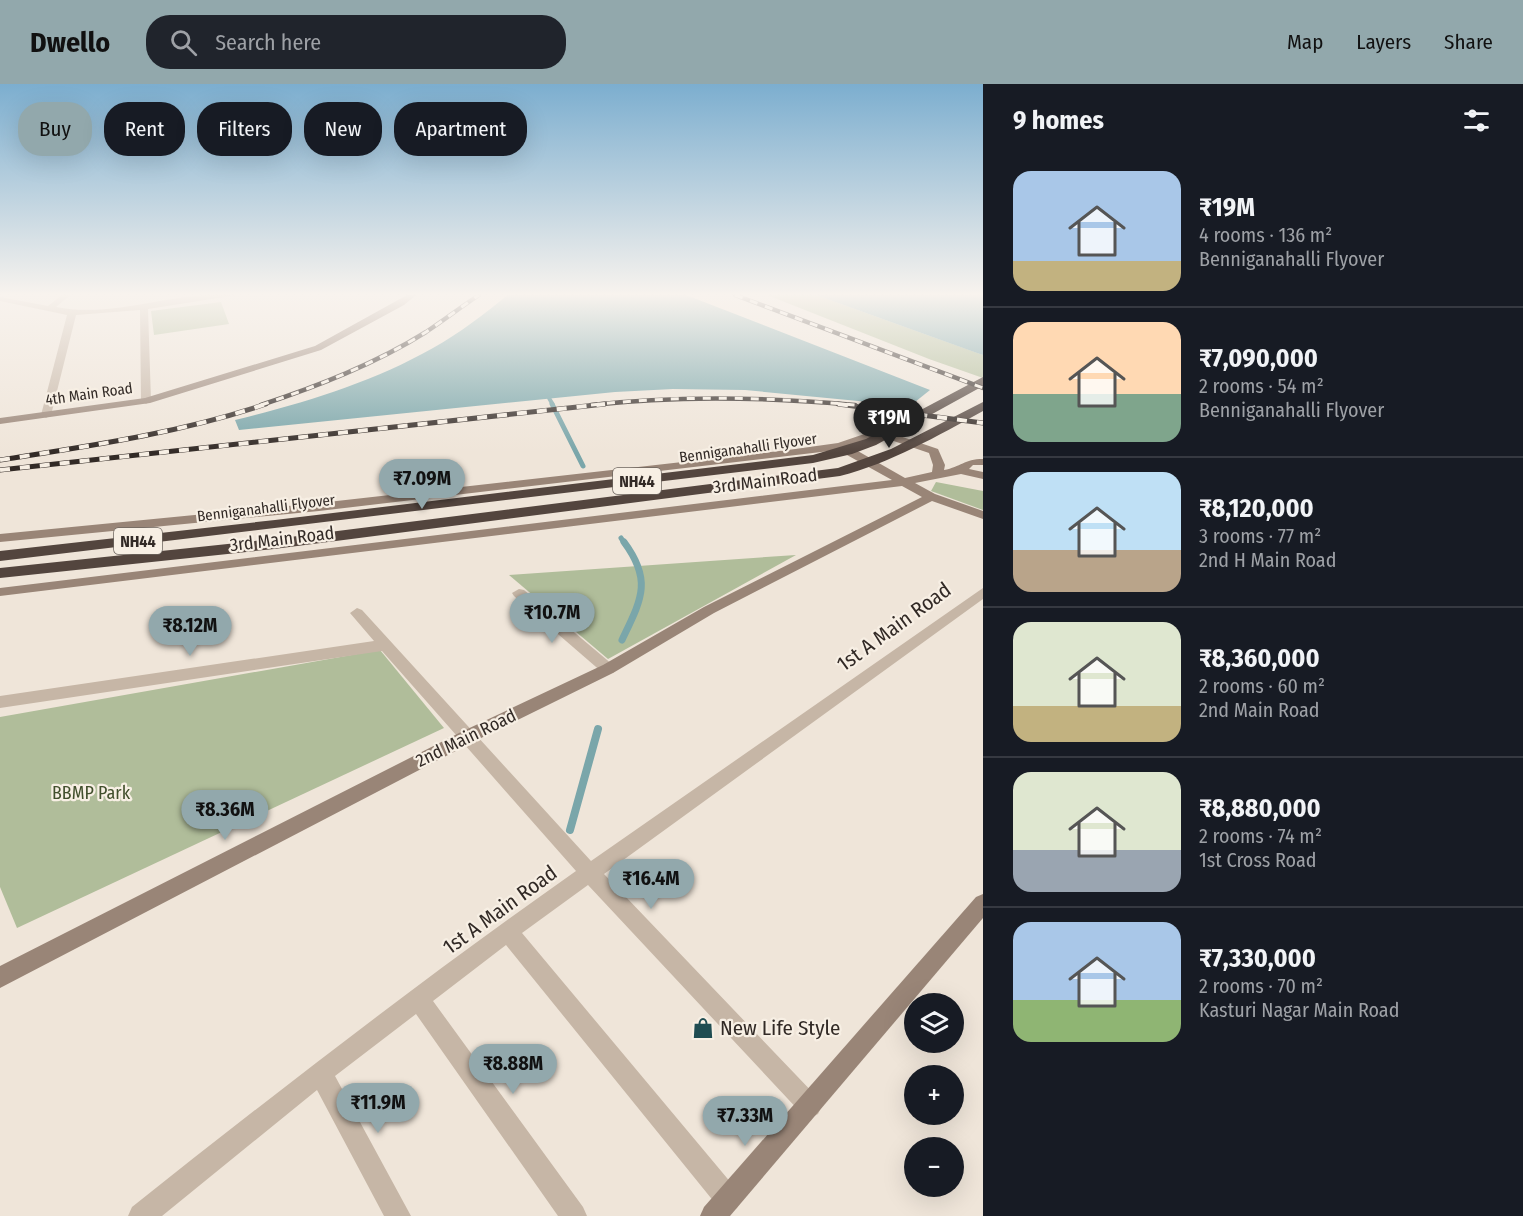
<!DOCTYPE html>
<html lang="en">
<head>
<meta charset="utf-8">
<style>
  :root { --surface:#171b24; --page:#20242c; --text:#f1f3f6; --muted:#9ea1a6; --line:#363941; --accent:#92a8ac }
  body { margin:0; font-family:"Fira Sans Condensed",sans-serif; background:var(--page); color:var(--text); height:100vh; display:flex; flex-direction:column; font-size:22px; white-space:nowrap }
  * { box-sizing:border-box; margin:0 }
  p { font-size:20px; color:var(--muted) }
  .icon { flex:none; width:33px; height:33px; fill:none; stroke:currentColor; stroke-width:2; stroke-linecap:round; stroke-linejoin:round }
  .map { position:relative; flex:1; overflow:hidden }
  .side { display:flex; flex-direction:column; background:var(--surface); width:540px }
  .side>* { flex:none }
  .banner { position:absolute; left:18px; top:18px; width:570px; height:54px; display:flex; gap:12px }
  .fabs { position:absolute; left:904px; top:909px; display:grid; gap:12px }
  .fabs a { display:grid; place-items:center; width:60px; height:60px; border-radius:50%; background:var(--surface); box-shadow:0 6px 24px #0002; font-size:30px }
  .price { position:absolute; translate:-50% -51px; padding:0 14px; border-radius:21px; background:var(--accent); color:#111; font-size:20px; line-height:39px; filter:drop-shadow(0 2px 3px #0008) }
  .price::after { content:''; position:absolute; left:50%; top:36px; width:18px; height:14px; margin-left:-9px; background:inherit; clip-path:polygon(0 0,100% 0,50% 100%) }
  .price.selected { background:#222; color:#fff }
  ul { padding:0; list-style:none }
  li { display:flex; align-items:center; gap:18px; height:150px; padding:0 30px }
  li+li { border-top:2px solid var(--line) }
  li span { display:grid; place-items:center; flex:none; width:168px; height:120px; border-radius:18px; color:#555 }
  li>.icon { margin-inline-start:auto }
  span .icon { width:72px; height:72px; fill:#fffc; stroke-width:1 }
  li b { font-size:26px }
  h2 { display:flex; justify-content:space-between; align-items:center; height:72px; padding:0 30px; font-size:26px }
  .tag { padding:0 21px; border-radius:24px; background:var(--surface); box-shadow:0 6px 24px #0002; font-size:21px; line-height:54px }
  .tag.selected { background:var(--accent); color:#111 }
  header { display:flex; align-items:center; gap:36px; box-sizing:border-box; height:84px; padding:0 30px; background:var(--accent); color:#111 }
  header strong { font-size:28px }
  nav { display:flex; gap:33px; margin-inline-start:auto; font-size:21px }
  .search { width:420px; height:54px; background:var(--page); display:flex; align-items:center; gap:15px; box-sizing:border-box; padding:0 21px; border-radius:24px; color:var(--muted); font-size:22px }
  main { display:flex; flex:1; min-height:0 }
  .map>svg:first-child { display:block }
  .green { fill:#b0bd9a }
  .water { fill:#7aa6aa }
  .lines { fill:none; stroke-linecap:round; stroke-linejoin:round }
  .stream-far3 { stroke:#7aa6aa; stroke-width:4 }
  .stream-far2 { stroke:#7aa6aa; stroke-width:5 }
  .stream-far1 { stroke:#7aa6aa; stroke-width:7 }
  .stream { stroke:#7aa6aa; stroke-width:8 }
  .street { fill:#c6b6a6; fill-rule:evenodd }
  .secondary { fill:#998577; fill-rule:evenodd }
  .highway { fill:#53453e; fill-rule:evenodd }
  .rail-far1-casing { stroke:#322a26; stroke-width:4.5 }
  .rail-casing { stroke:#322a26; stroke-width:5 }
  .rail-far1 { stroke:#f7efe4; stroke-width:3; stroke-dasharray:8; stroke-linecap:butt }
  .rail { stroke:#f7efe4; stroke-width:4; stroke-dasharray:10; stroke-linecap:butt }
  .labels { text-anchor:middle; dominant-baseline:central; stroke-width:4.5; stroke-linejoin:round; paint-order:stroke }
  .far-street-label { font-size:15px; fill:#322a26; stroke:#f7efe4 }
  .shield { fill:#f7efe4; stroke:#6d655f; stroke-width:1.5 }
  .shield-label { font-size:16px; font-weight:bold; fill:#322a26 }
  .street-label { font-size:18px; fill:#322a26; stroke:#f7efe4 }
  .park-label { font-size:18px; fill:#414f2c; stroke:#f7efe4 }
  .near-street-label { font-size:21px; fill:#322a26; stroke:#f7efe4 }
  .near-poi-label { font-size:21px; fill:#322a26; stroke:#f7efe4; text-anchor:start }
</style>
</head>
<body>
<header>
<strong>Dwello</strong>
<div class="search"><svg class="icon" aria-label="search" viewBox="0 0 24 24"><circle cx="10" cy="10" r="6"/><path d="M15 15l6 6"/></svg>Search here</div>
<nav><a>Map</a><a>Layers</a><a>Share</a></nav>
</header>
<main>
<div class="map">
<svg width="983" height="1132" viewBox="0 0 983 1132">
  <rect width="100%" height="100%" fill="#efe5d9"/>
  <!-- green -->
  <g class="green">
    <polygon points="767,211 816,211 983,271 983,294 929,275"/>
    <polygon points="221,218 229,240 154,251 151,227"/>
    <polygon points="936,398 983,407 983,426 931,407"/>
    <polygon points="796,471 608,575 509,491"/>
    <polygon points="380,566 444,644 17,844 0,803 0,633"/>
  </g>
  <!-- water -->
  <g class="water">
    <path d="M 508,211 L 686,211 L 930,306 L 910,322 L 745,306 L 673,305 L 615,308 L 239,346 L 235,336 C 304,319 371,299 433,264 C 460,249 484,230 508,211 Z"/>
    <polygon points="816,211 983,211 983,271 977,269"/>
  </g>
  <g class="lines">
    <!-- stream-far3 -->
    <polyline class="stream-far3" points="550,306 549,314 553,321"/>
    <!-- stream-far2 -->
    <g class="stream-far2">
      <polyline points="552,320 583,382"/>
      <polyline points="621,454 625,460"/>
    </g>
    <!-- stream-far1 -->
    <path class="stream-far1" d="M 622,556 C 641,516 653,497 624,458"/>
    <!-- stream -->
    <polyline class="stream" points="570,746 598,645"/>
    <!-- street -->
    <g class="street">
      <path d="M 62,211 L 70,211 L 56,223 C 116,235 179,205 237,211 L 148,225 L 151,317 L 146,320 L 141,317 L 140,226 L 76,231 L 51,331 L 46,334 L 41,331 L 67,231 L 0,217 L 0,213 L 48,222 Z"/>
      <path d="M 983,504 L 983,515 L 604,790 L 818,1014 L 822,1022 L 818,1030 L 810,1034 L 802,1030 L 588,801 L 522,849 L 737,1106 L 741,1115 L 737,1124 L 728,1128 L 719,1124 L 506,861 L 433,917 L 583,1123 L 587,1132 L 558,1132 L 416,930 L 335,992 L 411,1132 L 384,1132 L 317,1006 L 162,1132 L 128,1132 L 132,1123 C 278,1007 424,894 576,787 L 382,567 L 0,624 L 0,612 L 374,557 L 350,529 L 357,524 L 362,526 L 591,777 Z"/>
      <polygon points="519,505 524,506 613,581 616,585 613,589 603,589 514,512 512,509"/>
    </g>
    <!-- secondary -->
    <g class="secondary">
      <polygon points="407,211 416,211 404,221 321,266 150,319 0,340 0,334 145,314 315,262"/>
      <path d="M 879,345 L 938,365 L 945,381 L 944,386 C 961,383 964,375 983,375 L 983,381 L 973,381 L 969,385 L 983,388 L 983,395 L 961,390 L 915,399 L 935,410 L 983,427 L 983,435 L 932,417 L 714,529 L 613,589 L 473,658 L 0,904 L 0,882 L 461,648 L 603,581 L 704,523 L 922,413 L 902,402 L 0,512 L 0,504 L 892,396 L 838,366 L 319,427 L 0,458 L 0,450 L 319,419 L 788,366 L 838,359 ZM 879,352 L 929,369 L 933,381 L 932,388 L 905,394 L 849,362 Z"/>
      <polygon points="983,810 983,834 730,1132 700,1132 704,1123 976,813"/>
    </g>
    <!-- highway -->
    <g class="highway">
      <polygon points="983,293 983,302 876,361 852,370 813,379 0,477 0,467 275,436 813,371 866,355"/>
      <path d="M 983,318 L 983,327 C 937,352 891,379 840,392 L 274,465 L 0,494 L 0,484 L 274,455 L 838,384 L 891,365 Z"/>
    </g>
    <defs>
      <g id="rail-far1">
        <polyline points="735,211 983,304"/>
        <path d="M 261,321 C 318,302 375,280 426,248 C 444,236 461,223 479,211"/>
        <path d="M 591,321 C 680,311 766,313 855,321"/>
      </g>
      <g id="rail">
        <polyline points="838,320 983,339"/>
        <path d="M 0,376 C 89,362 180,349 266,320"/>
        <polyline points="0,386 605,320"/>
      </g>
    </defs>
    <!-- rail-far1 casing -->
    <use href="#rail-far1" class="rail-far1-casing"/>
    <!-- rail casing -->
    <use href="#rail" class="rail-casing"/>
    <!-- rail-far1 -->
    <use href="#rail-far1" class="rail-far1"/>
    <!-- rail -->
    <use href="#rail" class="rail"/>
  </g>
  <!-- sky -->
  <linearGradient id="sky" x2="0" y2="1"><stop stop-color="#7caecf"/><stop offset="0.57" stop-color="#f8f3ee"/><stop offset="1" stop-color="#f8f3ee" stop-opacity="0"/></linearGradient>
  <rect width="983" height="369" fill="url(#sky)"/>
  <!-- icons -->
  <defs>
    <symbol id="shop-bare" viewBox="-9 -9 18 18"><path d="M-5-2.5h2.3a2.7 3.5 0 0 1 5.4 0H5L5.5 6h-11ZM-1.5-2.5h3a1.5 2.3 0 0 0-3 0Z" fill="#1f4c51" stroke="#f7efe4" stroke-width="2.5" paint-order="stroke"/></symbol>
  </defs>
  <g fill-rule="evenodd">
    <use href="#shop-bare" x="688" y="929" width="30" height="30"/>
  </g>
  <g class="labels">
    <!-- far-street labels -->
    <g class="far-street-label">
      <text transform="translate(89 310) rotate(-8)">4th Main Road</text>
      <text transform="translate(748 364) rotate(-8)">Benniganahalli Flyover</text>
      <text transform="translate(266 424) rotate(-7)">Benniganahalli Flyover</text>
    </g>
    <!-- shield labels -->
    <g class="shield">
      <rect x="613" y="384" width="48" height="26" rx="4.5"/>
      <rect x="114" y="444" width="48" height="26" rx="4.5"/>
    </g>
    <g class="shield-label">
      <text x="637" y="397">NH44</text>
      <text x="138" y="457">NH44</text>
    </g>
    <!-- street labels -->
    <g class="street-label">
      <text transform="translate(765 397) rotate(-7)">3rd Main Road</text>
      <text transform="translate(282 455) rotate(-7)">3rd Main Road</text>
      <text transform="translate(466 654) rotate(-26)">2nd Main Road</text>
    </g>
    <!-- park labels -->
    <g class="park-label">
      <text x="91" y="709">BBMP Park</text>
    </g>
    <!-- near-street labels -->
    <g class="near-street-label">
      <text transform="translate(894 543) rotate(-36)">1st A Main Road</text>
      <text transform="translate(500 826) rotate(-36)">1st A Main Road</text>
    </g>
    <!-- near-poi labels -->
    <g class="near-poi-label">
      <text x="720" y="944">New Life Style</text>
    </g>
  </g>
</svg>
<div class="fabs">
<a><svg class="icon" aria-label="layers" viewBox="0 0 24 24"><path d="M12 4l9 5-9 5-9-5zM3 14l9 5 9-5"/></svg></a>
<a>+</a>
<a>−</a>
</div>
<b class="price selected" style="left:889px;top:365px">₹19M</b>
<b class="price" style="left:422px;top:426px">₹7.09M</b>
<b class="price" style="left:552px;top:560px">₹10.7M</b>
<b class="price" style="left:190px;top:573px">₹8.12M</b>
<b class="price" style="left:225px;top:757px">₹8.36M</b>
<b class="price" style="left:651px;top:826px">₹16.4M</b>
<b class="price" style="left:513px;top:1011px">₹8.88M</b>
<b class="price" style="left:378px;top:1050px">₹11.9M</b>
<b class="price" style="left:745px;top:1063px">₹7.33M</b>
<div class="banner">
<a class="tag selected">Buy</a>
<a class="tag">Rent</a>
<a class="tag">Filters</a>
<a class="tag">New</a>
<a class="tag">Apartment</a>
</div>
</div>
<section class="side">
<h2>9 homes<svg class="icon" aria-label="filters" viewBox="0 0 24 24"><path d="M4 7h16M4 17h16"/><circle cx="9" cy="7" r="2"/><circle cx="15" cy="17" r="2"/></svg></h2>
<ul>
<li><span style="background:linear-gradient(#a9c7e8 75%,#c2b280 0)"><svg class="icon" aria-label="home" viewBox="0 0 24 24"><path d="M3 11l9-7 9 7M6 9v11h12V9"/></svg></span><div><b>₹19M</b><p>4 rooms · 136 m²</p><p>Benniganahalli Flyover</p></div></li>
<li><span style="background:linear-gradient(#ffd9b3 60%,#7fa58c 0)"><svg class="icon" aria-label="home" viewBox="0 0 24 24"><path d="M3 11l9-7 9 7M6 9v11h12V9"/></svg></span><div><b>₹7,090,000</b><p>2 rooms · 54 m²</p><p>Benniganahalli Flyover</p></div></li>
<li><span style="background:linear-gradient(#bfe0f5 65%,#b9a48a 0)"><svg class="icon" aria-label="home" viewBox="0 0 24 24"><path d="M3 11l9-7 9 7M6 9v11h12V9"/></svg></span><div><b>₹8,120,000</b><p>3 rooms · 77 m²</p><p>2nd H Main Road</p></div></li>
<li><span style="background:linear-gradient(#dfe7d0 70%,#c2b280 0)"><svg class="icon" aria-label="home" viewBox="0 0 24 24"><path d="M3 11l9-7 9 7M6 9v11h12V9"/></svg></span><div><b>₹8,360,000</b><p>2 rooms · 60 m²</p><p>2nd Main Road</p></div></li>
<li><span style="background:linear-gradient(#dfe7d0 65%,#9aa5b1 0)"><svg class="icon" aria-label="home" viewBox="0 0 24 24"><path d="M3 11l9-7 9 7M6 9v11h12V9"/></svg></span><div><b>₹8,880,000</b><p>2 rooms · 74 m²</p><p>1st Cross Road</p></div></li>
<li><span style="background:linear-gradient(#a9c7e8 65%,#8fb573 0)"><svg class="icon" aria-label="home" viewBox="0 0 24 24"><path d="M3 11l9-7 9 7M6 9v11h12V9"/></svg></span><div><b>₹7,330,000</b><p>2 rooms · 70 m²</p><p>Kasturi Nagar Main Road</p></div></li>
</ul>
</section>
</main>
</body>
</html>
